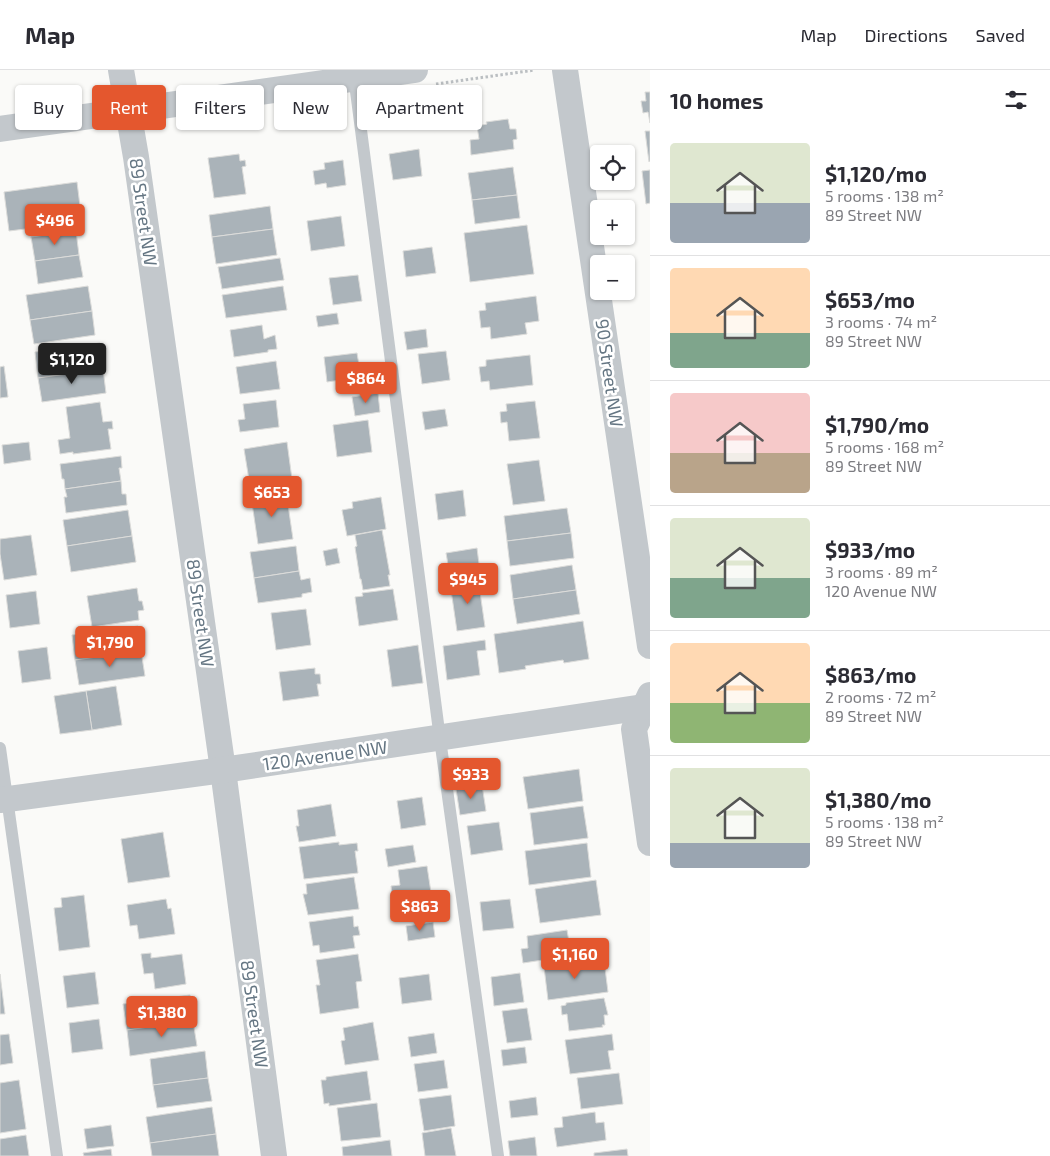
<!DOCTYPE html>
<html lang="en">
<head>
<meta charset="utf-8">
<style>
  :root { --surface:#fff; --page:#f7f7f7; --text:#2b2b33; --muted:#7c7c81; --line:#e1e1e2; --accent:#e4572e }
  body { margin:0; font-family:"Exo 2",sans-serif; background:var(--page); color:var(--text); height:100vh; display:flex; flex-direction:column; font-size:19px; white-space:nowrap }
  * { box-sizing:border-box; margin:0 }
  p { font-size:16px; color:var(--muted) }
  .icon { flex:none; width:28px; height:28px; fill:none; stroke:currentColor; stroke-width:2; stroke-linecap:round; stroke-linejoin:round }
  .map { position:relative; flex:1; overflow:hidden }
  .details { display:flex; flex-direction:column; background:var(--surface); width:400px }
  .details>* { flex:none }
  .guide { position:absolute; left:15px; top:15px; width:475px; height:45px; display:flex; gap:10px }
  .fabs { position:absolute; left:590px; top:75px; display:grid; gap:10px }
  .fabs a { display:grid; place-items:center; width:45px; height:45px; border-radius:5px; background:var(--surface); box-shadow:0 1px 4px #0004; font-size:25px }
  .price { position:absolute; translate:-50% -42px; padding:0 11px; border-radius:5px; background:var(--accent); color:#fff; font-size:16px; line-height:32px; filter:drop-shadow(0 1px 2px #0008) }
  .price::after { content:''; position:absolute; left:50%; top:30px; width:15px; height:11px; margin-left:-8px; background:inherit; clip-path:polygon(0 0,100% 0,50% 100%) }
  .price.current { background:#222; color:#fff }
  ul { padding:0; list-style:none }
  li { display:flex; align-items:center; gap:15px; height:125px; padding:0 20px }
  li+li { border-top:1px solid var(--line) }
  li span { display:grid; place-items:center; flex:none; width:140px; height:100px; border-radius:5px; color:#555 }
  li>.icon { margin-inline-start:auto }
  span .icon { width:60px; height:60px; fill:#fffc; stroke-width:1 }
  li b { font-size:21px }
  h2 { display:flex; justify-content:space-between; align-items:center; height:60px; padding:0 20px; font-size:21px }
  .tag { padding:0 18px; border-radius:5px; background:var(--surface); box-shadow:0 1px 4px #0004; font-size:18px; line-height:45px }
  .tag.current { background:var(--accent); color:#fff }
  header { display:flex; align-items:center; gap:30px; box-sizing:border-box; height:70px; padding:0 25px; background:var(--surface); border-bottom:1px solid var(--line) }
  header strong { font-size:24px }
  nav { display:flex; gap:28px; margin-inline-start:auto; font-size:18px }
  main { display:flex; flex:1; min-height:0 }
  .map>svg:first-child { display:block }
  .building { fill:#aab3b9; stroke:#dcdcda }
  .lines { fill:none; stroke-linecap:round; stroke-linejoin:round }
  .path { stroke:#bbbfc2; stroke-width:3; stroke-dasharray:2.5 2.5; stroke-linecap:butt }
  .lane { stroke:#c3c8cc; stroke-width:12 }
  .street { stroke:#c3c8cc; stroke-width:26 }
  .labels { text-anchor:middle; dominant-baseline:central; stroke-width:5; stroke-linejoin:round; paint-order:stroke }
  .street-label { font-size:18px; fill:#657683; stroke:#fff }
</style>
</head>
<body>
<header>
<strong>Map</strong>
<nav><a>Map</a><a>Directions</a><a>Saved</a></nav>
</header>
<main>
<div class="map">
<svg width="650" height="1086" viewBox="0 0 650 1086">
  <rect width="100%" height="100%" fill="#fafaf8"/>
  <!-- building -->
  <g class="building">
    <polygon points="645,22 650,22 650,53 648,42 643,43 641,31 646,31"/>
    <polygon points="508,49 510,59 516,59 517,69 513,70 514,79 471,85 470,70 479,69 477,56 487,54 486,52"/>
    <polygon points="645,61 650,61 650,91 649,92"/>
    <polygon points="419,79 422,106 393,110 389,84"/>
    <polygon points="239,84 240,91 245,90 246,96 242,97 246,124 214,128 208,88"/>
    <polygon points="343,90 346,115 327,118 326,113 315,115 313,101 325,99 324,93"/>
    <polygon points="513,97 517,125 472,130 468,103"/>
    <polygon points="650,100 650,133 646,134 642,101"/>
    <polygon points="77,112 82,152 9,161 4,122"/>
    <polygon points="517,125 520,148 475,154 472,130"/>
    <polygon points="270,136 273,159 212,167 209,145"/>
    <polygon points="341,146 345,176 311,181 307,151"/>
    <polygon points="527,155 534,204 470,212 464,163"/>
    <polygon points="273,159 277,185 216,194 212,167"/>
    <polygon points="76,161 79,185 35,191 31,167"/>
    <polygon points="432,177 436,203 406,207 403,181"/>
    <polygon points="79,185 83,207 38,214 35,191"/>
    <polygon points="280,188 284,210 222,219 218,197"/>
    <polygon points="358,205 362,231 333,235 329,208"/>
    <polygon points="88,216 92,241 30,250 26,225"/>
    <polygon points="283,216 287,240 226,248 222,225"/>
    <polygon points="536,226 539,251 525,253 527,264 491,269 490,257 481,258 479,241 486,240 485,233"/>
    <polygon points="92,241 95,265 34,274 30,250"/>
    <polygon points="337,243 339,254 318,257 316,246"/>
    <polygon points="262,255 264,269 275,265 277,279 268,280 268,282 234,287 230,260"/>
    <polygon points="426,259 428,277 407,280 404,262"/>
    <polygon points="100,273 103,299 38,308 35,282"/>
    <polygon points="446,281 450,310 422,314 418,284"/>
    <polygon points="357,283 361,307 327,312 324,287"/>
    <polygon points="530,285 533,315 490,320 489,311 481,312 479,297 486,296 486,290"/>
    <polygon points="276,291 280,319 240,324 236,297"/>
    <polygon points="4,296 8,327 0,328 0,297"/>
    <polygon points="103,299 106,323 42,332 38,308"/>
    <polygon points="378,323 380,342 355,346 352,327"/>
    <polygon points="276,330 279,357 240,362 238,350 245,349 243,334"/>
    <polygon points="535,331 540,368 509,371 507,352 501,353 500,342 507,341 506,334"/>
    <polygon points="100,332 103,352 112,351 113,359 108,359 111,379 73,384 73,382 60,384 58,370 70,368 66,337"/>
    <polygon points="445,339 448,356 425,360 422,342"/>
    <polygon points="368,350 372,382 337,387 333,355"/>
    <polygon points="29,372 31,390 4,394 2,375"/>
    <polygon points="287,372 292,409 250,416 244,379"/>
    <polygon points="121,386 122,398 119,398 121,411 65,419 64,409 62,409 60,394"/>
    <polygon points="539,390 545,431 513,435 507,394"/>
    <polygon points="121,411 122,424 126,424 127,435 66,443 64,427 67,427 65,419"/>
    <polygon points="463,420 466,446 438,450 435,424"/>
    <polygon points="286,421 293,469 258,474 251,426"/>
    <polygon points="381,427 386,459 347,466 342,440 353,438 352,432"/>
    <polygon points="567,438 571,463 507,471 504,446"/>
    <polygon points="128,440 132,466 67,476 63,450"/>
    <polygon points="382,460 390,505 388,505 390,516 363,520 361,509 360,509 355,477 357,476 355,465"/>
    <polygon points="571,463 574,488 510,496 507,471"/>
    <polygon points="31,465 37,505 4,510 0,484 0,469"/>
    <polygon points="132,466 136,492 71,502 67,476"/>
    <polygon points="296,476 299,501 254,508 250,482"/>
    <polygon points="337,478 340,493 326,496 323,481"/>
    <polygon points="477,478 480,502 450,506 446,483"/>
    <polygon points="572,495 576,520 513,529 510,505"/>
    <polygon points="299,501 301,510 310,508 312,522 302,524 302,527 258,533 254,508"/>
    <polygon points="478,508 485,557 457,561 450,513"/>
    <polygon points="137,518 139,531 142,531 144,540 138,541 139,550 92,557 87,526"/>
    <polygon points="393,519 398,550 359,556 355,527 363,526 362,523"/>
    <polygon points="576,520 580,544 517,554 513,529"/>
    <polygon points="36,521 40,554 10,558 6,525"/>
    <polygon points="306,539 311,575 276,580 271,543"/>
    <polygon points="583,551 589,589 564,593 563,590 525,596 526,599 499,603 494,564"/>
    <polygon points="138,556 141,581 75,590 72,565"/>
    <polygon points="485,570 486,580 477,581 480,605 447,610 443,576"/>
    <polygon points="418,575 423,613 392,617 387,580"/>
    <polygon points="47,577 51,609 22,613 18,581"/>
    <polygon points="141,581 145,606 79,615 75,590"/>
    <polygon points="315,598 315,604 320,604 321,614 317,614 319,626 283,631 279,602"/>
    <polygon points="116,616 122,655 92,660 86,621"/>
    <polygon points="86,621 92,660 60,664 54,626"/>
    <polygon points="579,699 583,731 528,739 523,707"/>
    <polygon points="482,715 486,741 460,745 456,719"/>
    <polygon points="422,727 426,755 401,759 397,731"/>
    <polygon points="331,734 336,766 299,772 296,756 299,756 297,740"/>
    <polygon points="583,736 588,768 534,775 530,743"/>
    <polygon points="499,752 503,780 471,785 467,756"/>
    <polygon points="163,762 170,807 128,813 121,769"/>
    <polygon points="339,772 339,775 357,773 358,781 355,781 358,803 304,809 299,777"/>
    <polygon points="587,773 591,807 529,815 525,781"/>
    <polygon points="413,775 416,792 388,797 385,779"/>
    <polygon points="427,796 432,829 393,835 391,816 400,815 398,800"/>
    <polygon points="354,807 359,839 308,845 303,824 307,824 306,814"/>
    <polygon points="596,810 601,845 540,853 535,819"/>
    <polygon points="84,825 90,877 59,881 54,838 62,837 61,828"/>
    <polygon points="166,829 168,839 171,838 175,864 139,869 137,855 130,856 127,835"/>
    <polygon points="510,829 514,858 483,861 480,832"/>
    <polygon points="353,846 354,857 358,856 360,865 353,866 355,878 320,883 319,875 313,876 309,852"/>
    <polygon points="433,852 435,867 408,871 406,856"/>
    <polygon points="567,860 569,872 561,874 563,887 523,893 521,879 528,878 527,866"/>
    <polygon points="151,883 151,888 182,884 186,914 155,919 153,903 144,904 141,884"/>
    <polygon points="358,884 362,911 356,912 359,938 320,944 316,915 320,915 316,890"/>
    <polygon points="598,891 599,898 605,898 608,922 548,930 544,897"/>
    <polygon points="95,902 99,934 67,938 63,906"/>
    <polygon points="520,903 524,932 494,936 491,907"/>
    <polygon points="0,904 5,944 0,944"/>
    <polygon points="429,904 432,930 402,934 399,908"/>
    <polygon points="190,925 193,951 127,960 123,934"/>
    <polygon points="604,928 608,945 604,945 605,955 602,955 603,957 569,961 567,944 562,945 561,936 566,935 566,933"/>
    <polygon points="527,938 532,970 507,973 502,941"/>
    <polygon points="99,949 103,979 72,983 69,953"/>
    <polygon points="193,951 197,976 130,986 127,960"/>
    <polygon points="373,952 379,990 345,995 341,971 345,970 343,958"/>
    <polygon points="434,963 437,983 411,987 408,967"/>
    <polygon points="9,964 13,993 0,995 0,965"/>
    <polygon points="612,964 614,980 608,981 611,999 570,1004 565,970"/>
    <polygon points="525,977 527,993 503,996 501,980"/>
    <polygon points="205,981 208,1008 153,1015 150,989"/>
    <polygon points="444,990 448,1018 418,1022 414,994"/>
    <polygon points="367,1001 371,1030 329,1036 329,1033 324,1034 321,1010 326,1010 326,1007"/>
    <polygon points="619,1003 623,1034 581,1039 577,1008"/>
    <polygon points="208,1008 212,1031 157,1038 153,1015"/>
    <polygon points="19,1010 26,1059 0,1063 0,1013"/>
    <polygon points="451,1025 455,1056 424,1061 419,1029"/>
    <polygon points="536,1027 538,1045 511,1048 509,1031"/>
    <polygon points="377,1033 381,1067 341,1071 337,1038"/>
    <polygon points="212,1037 216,1064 150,1073 146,1047"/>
    <polygon points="595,1042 596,1053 604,1052 606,1070 557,1077 554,1058 563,1057 562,1047"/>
    <polygon points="111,1055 114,1076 87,1079 84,1059"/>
    <polygon points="451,1058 456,1086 425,1086 422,1063"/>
    <polygon points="216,1064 219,1086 152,1086 150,1073"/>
    <polygon points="26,1065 29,1086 0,1086 0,1069"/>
    <polygon points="535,1067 537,1086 510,1086 508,1071"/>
    <polygon points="390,1070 392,1086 343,1086 342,1077"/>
    <polygon points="111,1079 112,1086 84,1086 83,1083"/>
    <polygon points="627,1079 628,1086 594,1086 594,1083"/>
  </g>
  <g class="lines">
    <!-- path -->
    <polyline class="path" points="436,14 535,0"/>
    <!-- lane -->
    <g class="lane">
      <polyline points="354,6 440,669 498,1086"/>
      <polyline points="0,678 57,1086"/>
    </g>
    <!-- street -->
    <g class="street">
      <polyline points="121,0 136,87 223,700 274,1086"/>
      <polyline points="565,0 650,576"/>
      <polyline points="0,59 415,0"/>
      <polyline points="650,625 634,659 650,773"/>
      <polyline points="0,730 223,700 650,636"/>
    </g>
  </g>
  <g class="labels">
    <!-- street labels -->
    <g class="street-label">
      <text transform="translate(144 142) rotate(82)">89 Street NW</text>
      <text transform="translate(610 303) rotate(82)">90 Street NW</text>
      <text transform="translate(201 543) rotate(82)">89 Street NW</text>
      <text transform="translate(325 685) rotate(-8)">120 Avenue NW</text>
      <text transform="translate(255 944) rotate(82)">89 Street NW</text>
    </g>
  </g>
</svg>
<div class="fabs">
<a><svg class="icon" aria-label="locate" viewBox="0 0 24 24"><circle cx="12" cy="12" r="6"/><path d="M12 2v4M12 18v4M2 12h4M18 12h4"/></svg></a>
<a>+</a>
<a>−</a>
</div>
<b class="price" style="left:55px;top:176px">$496</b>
<b class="price current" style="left:72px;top:315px">$1,120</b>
<b class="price" style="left:366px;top:334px">$864</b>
<b class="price" style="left:272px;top:448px">$653</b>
<b class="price" style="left:468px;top:535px">$945</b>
<b class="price" style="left:110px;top:598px">$1,790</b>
<b class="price" style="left:471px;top:730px">$933</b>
<b class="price" style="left:420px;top:862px">$863</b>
<b class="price" style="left:575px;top:910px">$1,160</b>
<b class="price" style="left:162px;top:968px">$1,380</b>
<div class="guide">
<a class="tag">Buy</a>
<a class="tag current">Rent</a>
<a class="tag">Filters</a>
<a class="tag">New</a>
<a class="tag">Apartment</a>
</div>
</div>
<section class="details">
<h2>10 homes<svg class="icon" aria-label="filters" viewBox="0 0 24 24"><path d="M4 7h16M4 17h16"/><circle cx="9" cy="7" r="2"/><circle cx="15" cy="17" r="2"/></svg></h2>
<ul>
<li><span style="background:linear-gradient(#dfe7d0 60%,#9aa5b1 0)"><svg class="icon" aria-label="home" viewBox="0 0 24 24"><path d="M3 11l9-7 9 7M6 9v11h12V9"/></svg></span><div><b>$1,120/mo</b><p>5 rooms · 138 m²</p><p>89 Street NW</p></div></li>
<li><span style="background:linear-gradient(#ffd9b3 65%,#7fa58c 0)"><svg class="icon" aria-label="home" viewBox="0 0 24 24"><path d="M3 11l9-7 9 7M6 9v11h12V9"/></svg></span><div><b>$653/mo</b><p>3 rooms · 74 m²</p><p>89 Street NW</p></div></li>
<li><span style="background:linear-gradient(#f6c9c9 60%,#b9a48a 0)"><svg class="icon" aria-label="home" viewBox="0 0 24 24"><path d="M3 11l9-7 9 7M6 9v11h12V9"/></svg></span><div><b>$1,790/mo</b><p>5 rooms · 168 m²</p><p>89 Street NW</p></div></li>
<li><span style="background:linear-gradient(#dfe7d0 60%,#7fa58c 0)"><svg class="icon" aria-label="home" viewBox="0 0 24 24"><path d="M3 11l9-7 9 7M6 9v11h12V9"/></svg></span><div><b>$933/mo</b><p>3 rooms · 89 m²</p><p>120 Avenue NW</p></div></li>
<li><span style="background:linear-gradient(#ffd9b3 60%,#8fb573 0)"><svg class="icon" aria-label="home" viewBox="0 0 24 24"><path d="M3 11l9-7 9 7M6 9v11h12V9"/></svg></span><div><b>$863/mo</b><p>2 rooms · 72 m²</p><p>89 Street NW</p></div></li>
<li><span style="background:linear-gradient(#dfe7d0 75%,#9aa5b1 0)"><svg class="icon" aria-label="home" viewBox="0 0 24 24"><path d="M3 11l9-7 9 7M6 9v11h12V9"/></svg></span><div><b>$1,380/mo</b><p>5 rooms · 138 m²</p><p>89 Street NW</p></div></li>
</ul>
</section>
</main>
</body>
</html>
